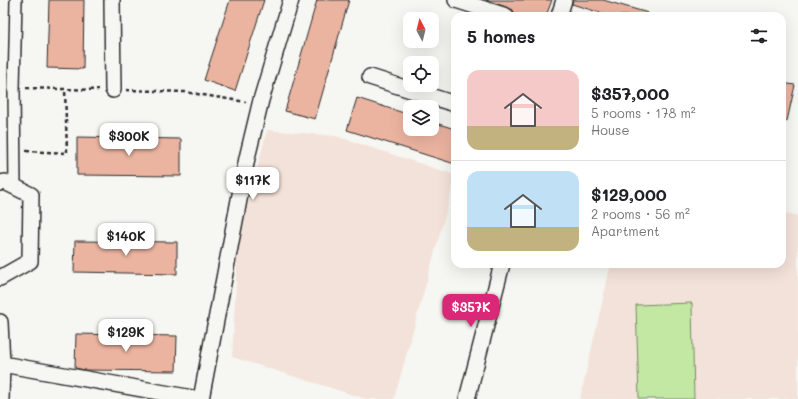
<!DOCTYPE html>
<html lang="en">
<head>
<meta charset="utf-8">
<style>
  :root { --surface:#fff; --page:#f2f2f2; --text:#202124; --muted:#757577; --line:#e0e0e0; --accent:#db2777 }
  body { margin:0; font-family:Mali,sans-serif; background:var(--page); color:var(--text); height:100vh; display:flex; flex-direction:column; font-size:15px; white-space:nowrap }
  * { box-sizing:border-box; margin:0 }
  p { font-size:13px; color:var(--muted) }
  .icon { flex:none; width:22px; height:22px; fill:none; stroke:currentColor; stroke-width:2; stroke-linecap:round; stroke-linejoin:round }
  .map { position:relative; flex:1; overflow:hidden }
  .sheet { position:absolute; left:451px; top:12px; width:335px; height:256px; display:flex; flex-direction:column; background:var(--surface); border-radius:12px; box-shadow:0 4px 16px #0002 }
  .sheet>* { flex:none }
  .needle { width:26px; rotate:353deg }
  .buttons { position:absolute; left:403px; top:12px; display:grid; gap:8px }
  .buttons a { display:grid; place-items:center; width:36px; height:36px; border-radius:8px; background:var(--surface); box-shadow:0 4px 16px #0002; font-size:20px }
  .price { position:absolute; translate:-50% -34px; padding:0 9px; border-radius:8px; background:#fff; color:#222; font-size:13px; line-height:26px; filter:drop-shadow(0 1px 2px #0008) }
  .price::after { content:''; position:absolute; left:50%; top:24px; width:12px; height:9px; margin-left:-6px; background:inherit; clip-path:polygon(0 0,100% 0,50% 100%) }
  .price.current { background:var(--accent); color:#fff }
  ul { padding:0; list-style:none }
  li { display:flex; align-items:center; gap:12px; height:100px; padding:0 16px }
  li+li { border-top:1px solid var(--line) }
  li span { display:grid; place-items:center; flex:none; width:112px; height:80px; border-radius:12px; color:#555 }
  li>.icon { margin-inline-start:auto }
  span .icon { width:48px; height:48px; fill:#fffc; stroke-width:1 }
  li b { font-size:17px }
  h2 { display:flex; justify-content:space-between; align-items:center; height:48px; padding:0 16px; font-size:17px }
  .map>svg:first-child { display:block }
  .built { fill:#f3e2d9 }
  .green { fill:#c2e8a3; stroke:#768a67 }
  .building { fill:#ebb4a0; stroke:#2b2b2b }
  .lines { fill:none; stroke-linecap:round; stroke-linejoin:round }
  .pedestrian-casing { stroke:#2b2b2b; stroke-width:14 }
  .minor-casing { stroke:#2b2b2b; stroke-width:18 }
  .path { stroke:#2b2b2b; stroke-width:2.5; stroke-dasharray:4 3; stroke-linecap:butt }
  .pedestrian { stroke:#f6f6f2; stroke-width:11 }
  .minor { stroke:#f6f6f2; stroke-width:15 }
</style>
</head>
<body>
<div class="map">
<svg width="798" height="399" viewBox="0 0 798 399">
  <rect width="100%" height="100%" fill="#f6f6f2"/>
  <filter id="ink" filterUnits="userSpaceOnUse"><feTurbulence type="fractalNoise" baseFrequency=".025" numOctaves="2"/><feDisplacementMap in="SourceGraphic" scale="8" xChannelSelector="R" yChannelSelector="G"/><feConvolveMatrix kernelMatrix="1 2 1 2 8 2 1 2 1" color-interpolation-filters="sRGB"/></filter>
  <g filter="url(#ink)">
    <!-- built -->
    <g class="built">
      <polygon points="267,130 336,136 455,175 455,179 394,399 366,399 232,357 238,243"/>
      <polygon points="782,212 798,216 798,399 580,399 611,264 782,264"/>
    </g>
    <!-- green -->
    <polygon class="green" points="692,303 694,399 639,399 636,305"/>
    <!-- building -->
    <g class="building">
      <polygon points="49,0 84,0 83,69 47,68"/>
      <polygon points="230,0 264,0 235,91 204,80"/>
      <polygon points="317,0 349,0 315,119 285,111"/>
      <polygon points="486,0 552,0 546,16 517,16 515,15 513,10 509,8"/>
      <polygon points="573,0 603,0 648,13 647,16 600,16 601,13 572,4"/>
      <polygon points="782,83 795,85 787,121 782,121"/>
      <polygon points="357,98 410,115 410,129 432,129 432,122 455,129 455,164 347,130"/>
      <polygon points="77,137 181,139 181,176 77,175"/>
      <polygon points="75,241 177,242 177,274 74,272"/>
      <polygon points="76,334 177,336 176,371 85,370 75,368"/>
    </g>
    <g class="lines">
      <defs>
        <polyline id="pedestrian" points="15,187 14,88 16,0"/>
        <g id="minor">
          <polyline points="112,0 113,90"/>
          <polyline points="456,0 506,16"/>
          <polyline points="559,16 564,0"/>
          <polyline points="370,77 455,104"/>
          <polyline points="0,183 5,182 31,195 30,261 0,278"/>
          <polyline points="0,322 2,364 1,399"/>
          <polyline points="2,364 198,399"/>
          <polyline points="201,399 247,158 261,100 291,0"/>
          <polyline points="467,399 502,264"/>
        </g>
      </defs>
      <!-- pedestrian casing -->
      <use href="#pedestrian" class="pedestrian-casing"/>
      <!-- minor casing -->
      <use href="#minor" class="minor-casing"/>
      <!-- path -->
      <g class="path">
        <polyline points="26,88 99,90"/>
        <polyline points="126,90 185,92 246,102"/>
        <polyline points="26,151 67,153 65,89"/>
      </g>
      <!-- pedestrian -->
      <use href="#pedestrian" class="pedestrian"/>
      <!-- minor -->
      <use href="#minor" class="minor"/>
    </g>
  </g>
</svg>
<div class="buttons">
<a><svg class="needle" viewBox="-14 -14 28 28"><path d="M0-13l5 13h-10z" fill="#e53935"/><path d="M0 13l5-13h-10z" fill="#757577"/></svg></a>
<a><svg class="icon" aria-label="locate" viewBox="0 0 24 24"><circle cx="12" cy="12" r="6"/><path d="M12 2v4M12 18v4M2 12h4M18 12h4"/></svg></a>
<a><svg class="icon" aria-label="layers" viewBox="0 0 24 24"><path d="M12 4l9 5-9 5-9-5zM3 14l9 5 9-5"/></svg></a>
</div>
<b class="price" style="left:129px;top:157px">$300K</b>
<b class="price" style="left:253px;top:201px">$117K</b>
<b class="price" style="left:126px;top:257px">$140K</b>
<b class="price current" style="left:471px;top:328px">$357K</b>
<b class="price" style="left:126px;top:353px">$129K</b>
<section class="sheet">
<h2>5 homes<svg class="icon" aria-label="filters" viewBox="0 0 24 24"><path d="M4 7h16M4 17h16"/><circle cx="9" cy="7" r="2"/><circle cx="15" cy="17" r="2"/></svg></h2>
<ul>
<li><span style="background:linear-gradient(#f6c9c9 70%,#c2b280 0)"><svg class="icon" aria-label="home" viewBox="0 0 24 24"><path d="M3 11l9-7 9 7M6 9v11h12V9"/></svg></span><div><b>$357,000</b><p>5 rooms · 178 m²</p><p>House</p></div></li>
<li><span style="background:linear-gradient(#bfe0f5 70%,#c2b280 0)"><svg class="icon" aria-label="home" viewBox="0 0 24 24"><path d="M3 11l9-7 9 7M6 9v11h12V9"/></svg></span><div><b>$129,000</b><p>2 rooms · 56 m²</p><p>Apartment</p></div></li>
</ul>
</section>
</div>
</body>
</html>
